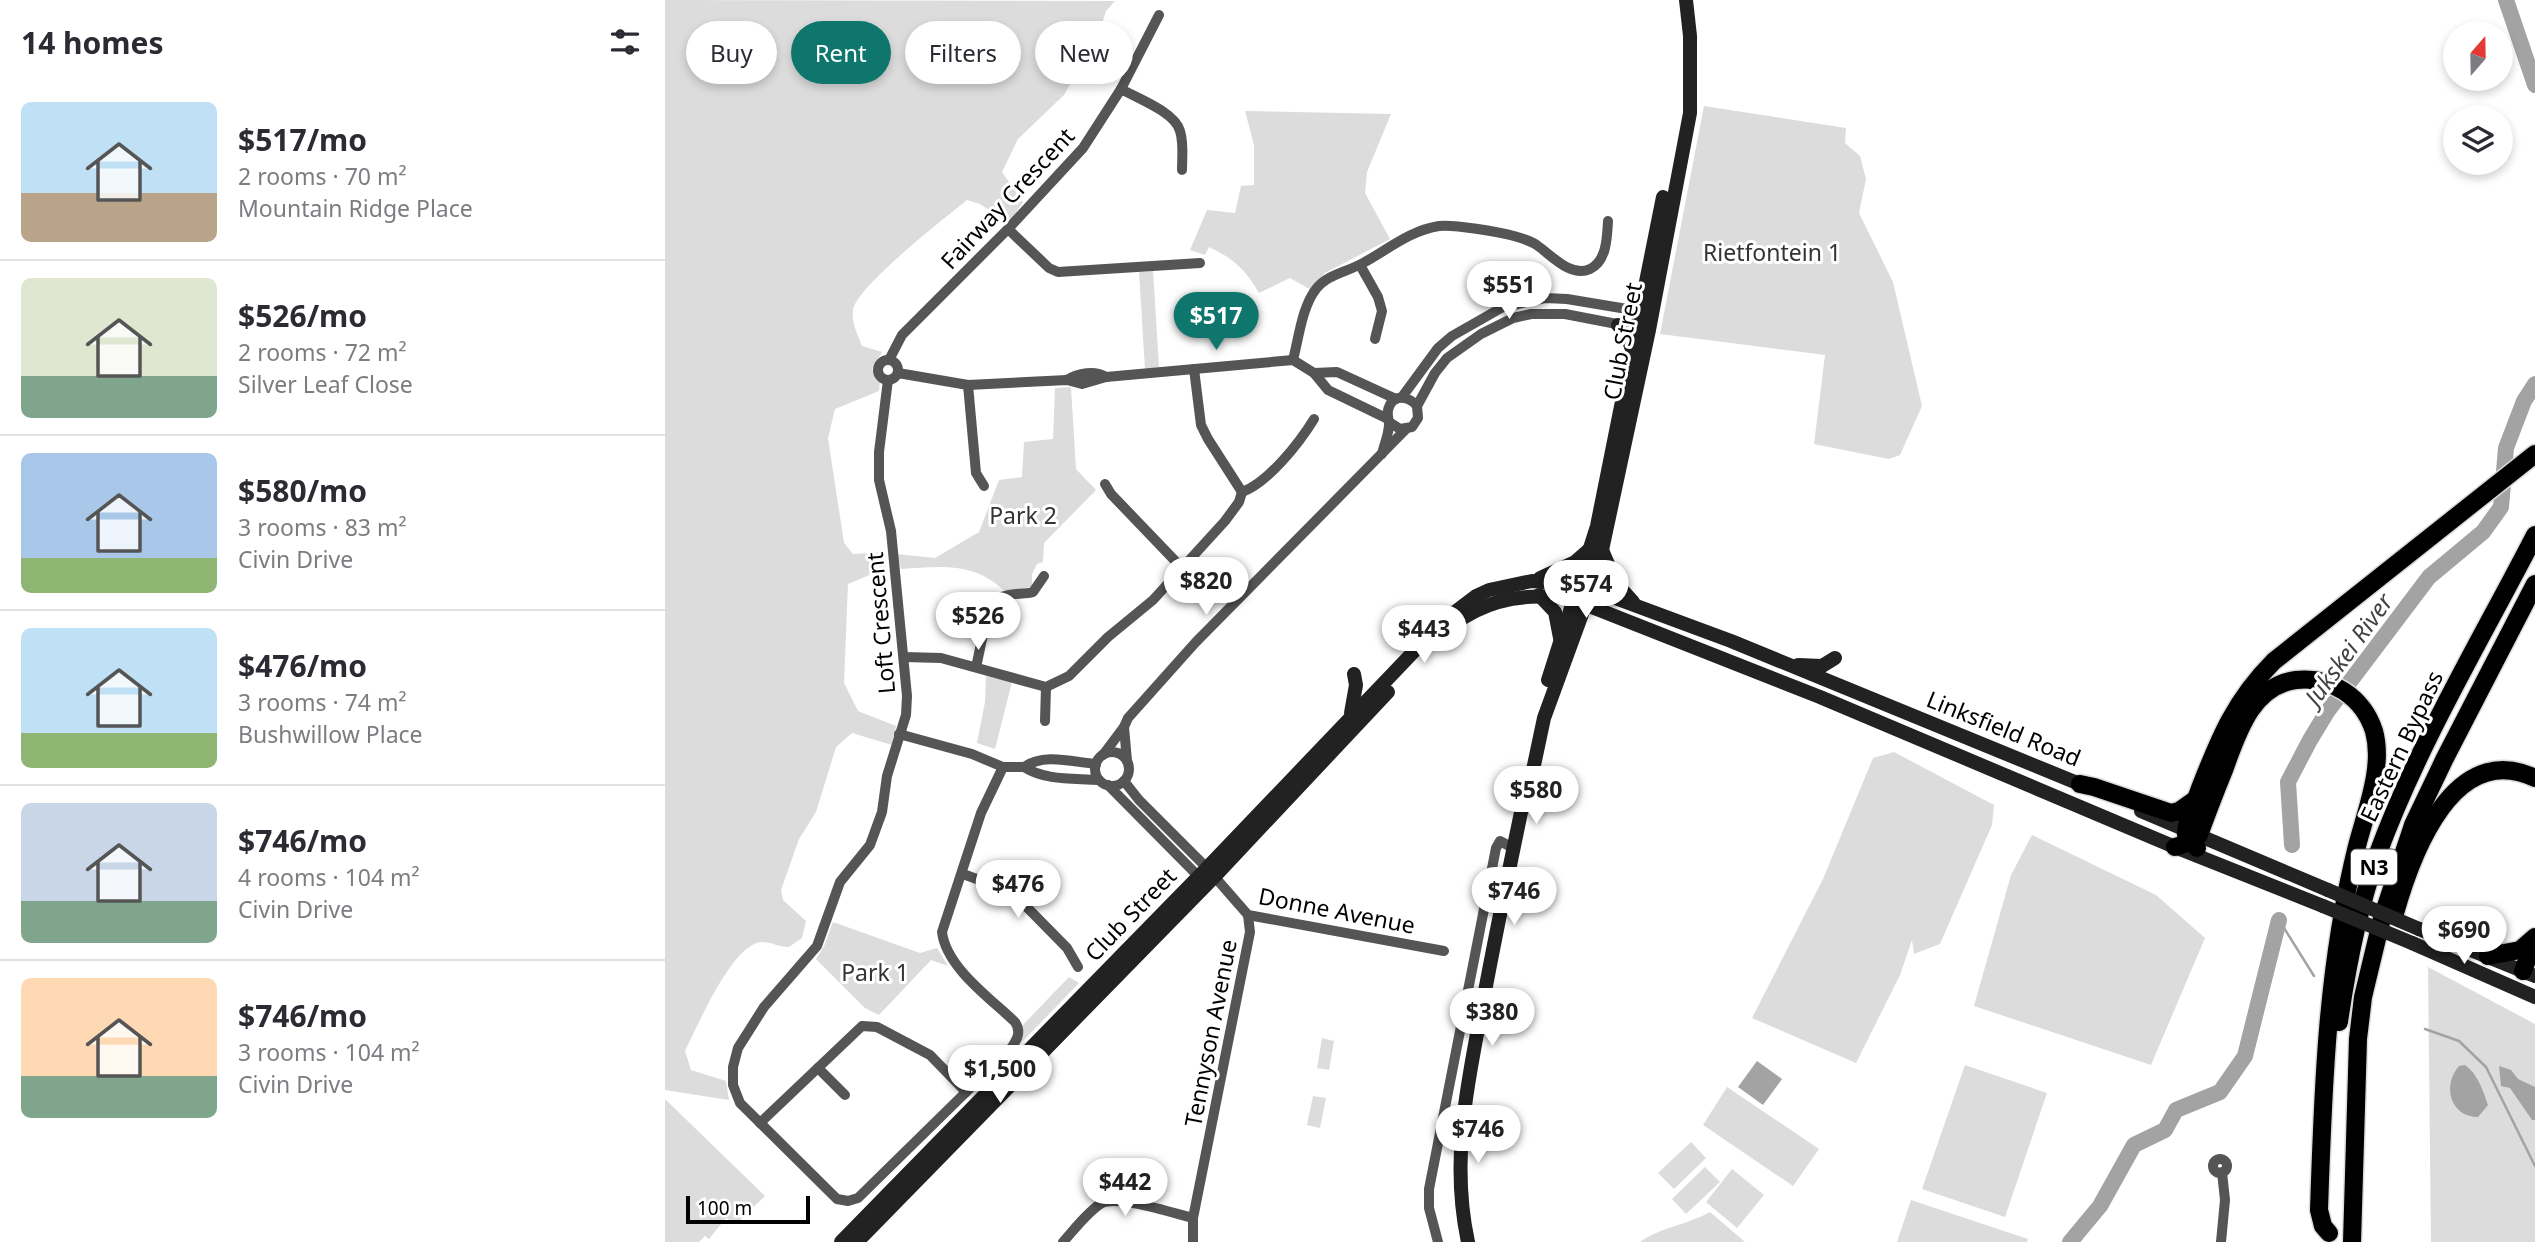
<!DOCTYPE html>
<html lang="en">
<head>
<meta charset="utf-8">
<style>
  :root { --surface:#fff; --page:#f2f2f3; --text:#2b2b33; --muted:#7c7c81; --line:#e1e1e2; --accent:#0f766e }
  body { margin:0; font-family:"Noto Sans",sans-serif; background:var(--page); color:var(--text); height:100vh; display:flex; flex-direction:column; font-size:26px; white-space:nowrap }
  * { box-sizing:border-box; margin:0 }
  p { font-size:23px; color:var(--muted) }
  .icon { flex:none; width:38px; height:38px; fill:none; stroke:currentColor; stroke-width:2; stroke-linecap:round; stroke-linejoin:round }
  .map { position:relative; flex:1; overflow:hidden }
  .panel { display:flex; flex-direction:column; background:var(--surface); width:665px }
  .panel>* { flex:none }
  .guide { position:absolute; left:21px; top:21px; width:665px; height:63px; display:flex; gap:14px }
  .needle { width:46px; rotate:20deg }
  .buttons { position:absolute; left:1778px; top:21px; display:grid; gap:14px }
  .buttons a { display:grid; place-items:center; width:70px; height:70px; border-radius:50%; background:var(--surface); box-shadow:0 4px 10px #0003; font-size:35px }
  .scale { position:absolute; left:21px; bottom:18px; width:124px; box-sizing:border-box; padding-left:7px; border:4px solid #000; border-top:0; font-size:19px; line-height:24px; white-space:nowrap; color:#000; -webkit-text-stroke:5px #fff; paint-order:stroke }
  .price { position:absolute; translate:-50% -60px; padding:0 16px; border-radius:24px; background:#fff; color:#222; font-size:23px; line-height:46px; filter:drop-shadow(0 2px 4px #0008) }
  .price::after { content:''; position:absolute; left:50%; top:42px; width:21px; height:16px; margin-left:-10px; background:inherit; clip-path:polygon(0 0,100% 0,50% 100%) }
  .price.selected { background:var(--accent); color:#fff }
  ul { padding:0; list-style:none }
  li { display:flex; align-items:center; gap:21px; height:175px; padding:0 21px }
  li+li { border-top:2px solid var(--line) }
  li span { display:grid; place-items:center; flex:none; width:196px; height:140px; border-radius:10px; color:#555 }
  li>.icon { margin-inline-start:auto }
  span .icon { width:84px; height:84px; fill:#fffc; stroke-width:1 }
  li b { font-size:30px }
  h2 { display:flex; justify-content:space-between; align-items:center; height:84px; padding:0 21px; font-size:30px }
  .pill { padding:0 24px; border-radius:32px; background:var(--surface); box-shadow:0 4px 10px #0003; font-size:24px; line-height:63px }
  .pill.selected { background:var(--accent); color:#fff }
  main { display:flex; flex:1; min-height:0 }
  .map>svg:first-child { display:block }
  .green { fill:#dcdcdc }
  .water { fill:#a3a3a3 }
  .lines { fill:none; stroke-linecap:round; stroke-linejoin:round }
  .stream { stroke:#a3a3a3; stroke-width:2.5 }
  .river { stroke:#a3a3a3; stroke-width:16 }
  .highway-casing { stroke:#dbdbdb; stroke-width:21 }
  .street { stroke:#555; stroke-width:10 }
  .secondary { stroke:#222; stroke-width:14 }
  .highway { stroke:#000; stroke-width:18 }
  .secondary-bridge { stroke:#222; stroke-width:14 }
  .labels { text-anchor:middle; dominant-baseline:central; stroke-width:6; stroke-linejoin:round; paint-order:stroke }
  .shield { fill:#fff; stroke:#4c4c4c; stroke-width:2 }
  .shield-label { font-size:21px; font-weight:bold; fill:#000 }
  .street-label { font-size:23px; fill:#000; stroke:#fff }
  .park-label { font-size:23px; fill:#333; stroke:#fff }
  .water-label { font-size:24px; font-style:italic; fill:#444; stroke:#fff }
</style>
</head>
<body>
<main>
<section class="panel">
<h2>14 homes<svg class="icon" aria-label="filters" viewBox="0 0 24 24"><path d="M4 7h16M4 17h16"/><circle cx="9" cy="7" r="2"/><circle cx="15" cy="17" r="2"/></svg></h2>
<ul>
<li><span style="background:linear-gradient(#bfe0f5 65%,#b9a48a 0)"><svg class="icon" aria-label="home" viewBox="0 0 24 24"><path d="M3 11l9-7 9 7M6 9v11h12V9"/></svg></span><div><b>$517/mo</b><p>2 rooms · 70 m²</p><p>Mountain Ridge Place</p></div></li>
<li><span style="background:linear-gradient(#dfe7d0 70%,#7fa58c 0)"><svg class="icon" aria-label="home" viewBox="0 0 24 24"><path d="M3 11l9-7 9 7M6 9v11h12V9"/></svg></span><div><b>$526/mo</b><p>2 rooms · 72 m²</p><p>Silver Leaf Close</p></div></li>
<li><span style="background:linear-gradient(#a9c7e8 75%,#8fb573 0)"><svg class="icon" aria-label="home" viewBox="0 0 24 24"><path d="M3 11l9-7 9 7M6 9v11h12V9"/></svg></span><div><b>$580/mo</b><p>3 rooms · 83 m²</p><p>Civin Drive</p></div></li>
<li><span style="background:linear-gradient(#bfe0f5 75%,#8fb573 0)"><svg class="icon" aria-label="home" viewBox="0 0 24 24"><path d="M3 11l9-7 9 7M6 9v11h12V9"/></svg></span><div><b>$476/mo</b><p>3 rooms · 74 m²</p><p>Bushwillow Place</p></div></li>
<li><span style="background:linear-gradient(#c9d6e8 70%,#7fa58c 0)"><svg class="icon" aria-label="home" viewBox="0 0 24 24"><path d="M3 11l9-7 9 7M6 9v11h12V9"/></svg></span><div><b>$746/mo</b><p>4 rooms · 104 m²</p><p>Civin Drive</p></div></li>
<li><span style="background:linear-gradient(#ffd9b3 70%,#7fa58c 0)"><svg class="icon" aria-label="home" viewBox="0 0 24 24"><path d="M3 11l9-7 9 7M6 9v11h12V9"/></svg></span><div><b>$746/mo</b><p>3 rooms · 104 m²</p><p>Civin Drive</p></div></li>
</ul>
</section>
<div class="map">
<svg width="1870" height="1242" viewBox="0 0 1870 1242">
  <rect width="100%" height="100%" fill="#fff"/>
  <!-- green -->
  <g class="green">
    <path d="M 0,0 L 450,1 L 441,11 L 433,36 L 399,95 L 353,139 L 337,172 L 358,202 L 344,223 L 315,204 L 302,200 C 281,217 191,287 188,310 C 186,322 193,335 197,346 L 217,352 L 207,369 L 215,382 L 214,391 L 170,409 L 163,438 L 179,543 L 188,554 L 220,552 L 221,568 L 183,584 L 179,683 L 193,711 L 231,726 L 227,745 L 187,733 L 171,747 L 151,812 L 134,839 L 116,890 L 118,900 L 141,921 L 137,938 L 124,947 C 114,947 106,942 97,942 C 68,942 32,1027 20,1051 L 26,1070 L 61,1081 L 64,1100 L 0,1090 Z"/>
    <polygon points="1039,106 1181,128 1180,143 1195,156 1201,179 1194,213 1228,282 1257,406 1235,455 1224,459 1149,444 1160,355 995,334"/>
    <path d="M 580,111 L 726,114 L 702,172 L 700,193 L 725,239 L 660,273 L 646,290 L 625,278 L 594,293 C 580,269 569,259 544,247 L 540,255 L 525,250 L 542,210 L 570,213 L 576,186 L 589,185 L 589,145 Z"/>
    <polygon points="488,271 494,367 480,369 474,272"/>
    <path d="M 406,387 L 411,469 L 431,490 L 379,543 L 378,562 L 372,564 L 367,574 L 367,586 L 356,590 L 338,590 C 308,561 273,567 236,569 L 231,554 L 270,558 L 314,532 L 334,480 L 357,477 L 359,442 L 388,439 L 390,388 Z"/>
    <polygon points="321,676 347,682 330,749 312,743 320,702"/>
    <polygon points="1229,752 1329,805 1327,825 1275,944 1249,954 1247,940 1235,975 1191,1063 1087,1018 1158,879 1208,758"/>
    <polygon points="1367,835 1491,895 1540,938 1486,1065 1309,1006 1346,875"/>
    <polygon points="168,922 255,953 272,948 283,966 266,960 214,1015 200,1008 151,959 159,946"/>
    <polygon points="1763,967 1870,1024 1870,1242 1766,1242"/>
    <polygon points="404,977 414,983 356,1043 356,1027"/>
    <polygon points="657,1038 669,1041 664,1070 652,1068"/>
    <polygon points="1300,1065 1382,1093 1340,1217 1257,1189"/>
    <polygon points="1062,1087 1154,1149 1128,1186 1038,1125"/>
    <polygon points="648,1096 661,1098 655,1128 642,1125"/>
    <polygon points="0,1099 100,1196 71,1224 61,1218 44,1239 40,1236 34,1242 0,1242"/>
    <polygon points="1026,1142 1041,1158 1009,1189 993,1173"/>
    <polygon points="1040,1167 1055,1182 1021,1214 1007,1199"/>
    <polygon points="1067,1169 1099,1195 1072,1228 1041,1202"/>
    <polygon points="1246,1200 1363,1239 1362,1242 1232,1242"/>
    <path d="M 1045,1212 L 1080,1242 L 975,1242 C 996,1227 1022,1225 1045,1212 Z"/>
  </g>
  <!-- water -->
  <g class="water">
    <polygon points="1092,1061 1117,1079 1098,1105 1073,1087"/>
    <path d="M 1800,1065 C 1813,1074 1818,1091 1823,1105 L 1813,1117 C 1785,1117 1777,1085 1794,1066 Z"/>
    <polygon points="1834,1066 1846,1070 1853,1079 1870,1087 1870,1120 1867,1120 1845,1088 1836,1086"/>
  </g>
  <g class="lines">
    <!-- stream -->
    <g class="stream">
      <polyline points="1614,920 1649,976"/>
      <polyline points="1760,1029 1794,1041 1821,1067 1870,1166"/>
    </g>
    <!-- river -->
    <g class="river">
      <polyline points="1841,0 1870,85"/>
      <polyline points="1627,845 1623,782 1645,740 1662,712 1764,577 1818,532 1836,507 1841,448 1859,401 1870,384"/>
      <polyline points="1405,1242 1435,1206 1469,1145 1500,1130 1511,1110 1555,1092 1580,1056 1614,920"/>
    </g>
    <defs>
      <g id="highway">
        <polyline points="1415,784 1429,787 1506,813 1514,811 1531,799"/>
        <path d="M 1510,847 L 1526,842 L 1534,835 C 1542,813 1550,792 1559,770 C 1572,735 1586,686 1631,680 C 1666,676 1698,697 1709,731 C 1719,767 1701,811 1692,846 C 1662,966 1658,1086 1654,1210 L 1658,1226 L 1664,1233"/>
        <path d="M 1532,848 L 1521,835 C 1521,820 1530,803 1535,788 C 1555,737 1570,700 1609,661 L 1870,454"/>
        <path d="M 1730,913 C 1747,853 1789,739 1870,778"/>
        <polyline points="1823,956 1855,950 1870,937"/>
        <polyline points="1858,971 1870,938"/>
        <path d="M 1674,1022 C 1682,966 1693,909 1712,856 C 1753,744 1816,640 1870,535"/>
        <polyline points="1687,1242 1693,1039 1698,997 1717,918 1748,825 1780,758 1870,584"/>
      </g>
    </defs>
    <!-- highway casing -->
    <use href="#highway" class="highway-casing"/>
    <!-- street -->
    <g class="street">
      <path d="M 456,89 C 472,98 510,112 515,131 C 519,143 517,158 517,170"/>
      <polyline points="343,229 384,268 393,272 535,263"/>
      <polyline points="695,265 713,297 717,311 710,339"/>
      <circle cx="223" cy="370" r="10"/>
      <polyline points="224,360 237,335 343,229 418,148 456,89 494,15"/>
      <path d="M 628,360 C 634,337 637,307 651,289 C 663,274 682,272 698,263 C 722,250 746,230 774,226 C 788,224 834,232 849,236 C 856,238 867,241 873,246 C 886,255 906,278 925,269 C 942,261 942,237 943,221"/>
      <polyline points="529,369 536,425 543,439 577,492"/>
      <polyline points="233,373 303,385 402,380 417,384 441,377 628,360 649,373 663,390 723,419"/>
      <polyline points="649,373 672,372 731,399"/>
      <path d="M 223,380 L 214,452 L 214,480 L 226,531 L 242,696 L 241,715 L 222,776 L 217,812 L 205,845 L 175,882 L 152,946 L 99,1007 L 73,1048 L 68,1067 L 68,1085 L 75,1103 L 172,1199 L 183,1201 L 193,1198 L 347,1047 C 353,1038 356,1031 350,1022 C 325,998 281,967 277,932 L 316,813 L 338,767"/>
      <path d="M 402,380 C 413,373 430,370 441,377"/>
      <polyline points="303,385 311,473 319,486"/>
      <polyline points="737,397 773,348 787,336 838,307 880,298 902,299 980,312"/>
      <polyline points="752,406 770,373 782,358 816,334 848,318 866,314 900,314 957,325"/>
      <path d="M 717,454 C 719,445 724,434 724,424 C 724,419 721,413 724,407 C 729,394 744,396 752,406 L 753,418 L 747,427 L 735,429 L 724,422"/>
      <polyline points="440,484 446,494 516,567"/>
      <path d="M 577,492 C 603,483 635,442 649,419"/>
      <polyline points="239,657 276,658 381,687 404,676 443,637 488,600 560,521 574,502 577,492"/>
      <path d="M 311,667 C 315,652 321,605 335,598 C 344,592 358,595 368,592 L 379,576"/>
      <polyline points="380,721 381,687"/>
      <polyline points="459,727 462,761"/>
      <polyline points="234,734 307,754 338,767 359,767"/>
      <circle cx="447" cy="769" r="17"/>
      <polyline points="438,755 459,727 463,718 530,643 741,429"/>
      <path d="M 359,767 C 381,781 409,778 434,780"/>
      <path d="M 359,767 C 379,753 407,762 431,764"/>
      <polyline points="459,781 474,800 542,868 583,915 779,951"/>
      <polyline points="443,785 536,879"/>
      <polyline points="298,874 347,892 402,948 413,967"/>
      <polyline points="153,1068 180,1095"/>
      <polyline points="95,1123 197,1026 212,1027 265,1055 301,1092"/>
      <circle cx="1555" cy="1166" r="7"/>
      <path d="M 398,1242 C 408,1231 424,1210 437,1203 C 453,1195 508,1213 528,1218"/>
      <polyline points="528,1242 528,1218 585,932 583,915"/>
      <polyline points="773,1242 764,1208 764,1189 831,848 835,841 848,848"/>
      <polyline points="1556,1242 1560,1200 1557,1172"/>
    </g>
    <!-- secondary -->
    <g class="secondary">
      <polyline points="953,325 961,333 968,352"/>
      <polyline points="937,550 951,583 968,602"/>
      <polyline points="875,578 910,562 926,548"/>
      <polyline points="874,595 890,612 895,638"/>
      <path d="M 768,643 C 807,601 855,590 909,600 L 1155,697 L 1510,847 L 1658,906"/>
      <polyline points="1133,665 1157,666 1170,658"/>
      <polyline points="883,680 932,526 998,197"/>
      <polyline points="686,713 691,685 689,674"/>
      <polyline points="1476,811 1663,890"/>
      <polyline points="1754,929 1870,976"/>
      <polyline points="1747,943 1870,997"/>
      <polyline points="176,1242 542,868 778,621 811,596 824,590 867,581 915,585 1066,641 1422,787"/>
      <polyline points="192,1242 549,877 723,692"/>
      <path d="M 803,1242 C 786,1164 801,1090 816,1013 C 829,941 844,870 859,798 L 864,789 L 879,718 L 921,603 L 937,550 L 984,330 L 1025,113 L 1025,36 L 1021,0"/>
    </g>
    <!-- highway -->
    <use href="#highway" class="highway"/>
    <!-- secondary-bridge -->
    <g class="secondary-bridge">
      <polyline points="1663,890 1754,929"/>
      <polyline points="1658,906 1747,943"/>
    </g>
  </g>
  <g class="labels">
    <!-- shield labels -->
    <rect class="shield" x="1686" y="849.5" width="46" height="35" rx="5"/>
    <g class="shield-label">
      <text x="1709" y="867">N3</text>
    </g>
    <!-- street labels -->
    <g class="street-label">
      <text transform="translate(342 198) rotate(-47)">Fairway Crescent</text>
      <text transform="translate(957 341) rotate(-79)">Club Street</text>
      <text transform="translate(215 623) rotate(-95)">Loft Crescent</text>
      <text transform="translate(1339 728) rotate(22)">Linksfield Road</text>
      <text transform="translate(1736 746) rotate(-65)">Eastern Bypass</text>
      <text transform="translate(672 910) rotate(11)">Donne Avenue</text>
      <text transform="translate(465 914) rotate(-46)">Club Street</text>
      <text transform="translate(545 1033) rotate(-79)">Tennyson Avenue</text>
    </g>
    <!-- park labels -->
    <g class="park-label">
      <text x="1107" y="252">Rietfontein 1</text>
      <text x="358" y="515">Park 2</text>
      <text x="210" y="972">Park 1</text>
    </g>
    <!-- water labels -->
    <g class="water-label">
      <text transform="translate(1683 649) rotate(-54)">Jukskei River</text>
    </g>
  </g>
</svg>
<div class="buttons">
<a><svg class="needle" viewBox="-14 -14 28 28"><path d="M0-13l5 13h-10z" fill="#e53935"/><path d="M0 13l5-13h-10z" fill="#7c7c81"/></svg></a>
<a><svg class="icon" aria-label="layers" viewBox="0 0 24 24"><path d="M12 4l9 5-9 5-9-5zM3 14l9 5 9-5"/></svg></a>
</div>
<div class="scale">100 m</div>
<b class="price" style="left:844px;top:321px">$551</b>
<b class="price selected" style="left:551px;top:352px">$517</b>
<b class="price" style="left:541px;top:617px">$820</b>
<b class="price" style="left:921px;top:620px">$574</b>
<b class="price" style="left:313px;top:652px">$526</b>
<b class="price" style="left:759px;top:665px">$443</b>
<b class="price" style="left:871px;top:826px">$580</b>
<b class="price" style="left:353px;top:920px">$476</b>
<b class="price" style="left:849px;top:927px">$746</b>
<b class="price" style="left:1799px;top:966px">$690</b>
<b class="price" style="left:827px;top:1048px">$380</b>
<b class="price" style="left:335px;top:1105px">$1,500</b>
<b class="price" style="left:813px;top:1165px">$746</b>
<b class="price" style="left:460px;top:1218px">$442</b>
<div class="guide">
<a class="pill">Buy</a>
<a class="pill selected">Rent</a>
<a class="pill">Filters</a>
<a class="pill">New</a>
</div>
</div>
</main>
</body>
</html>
